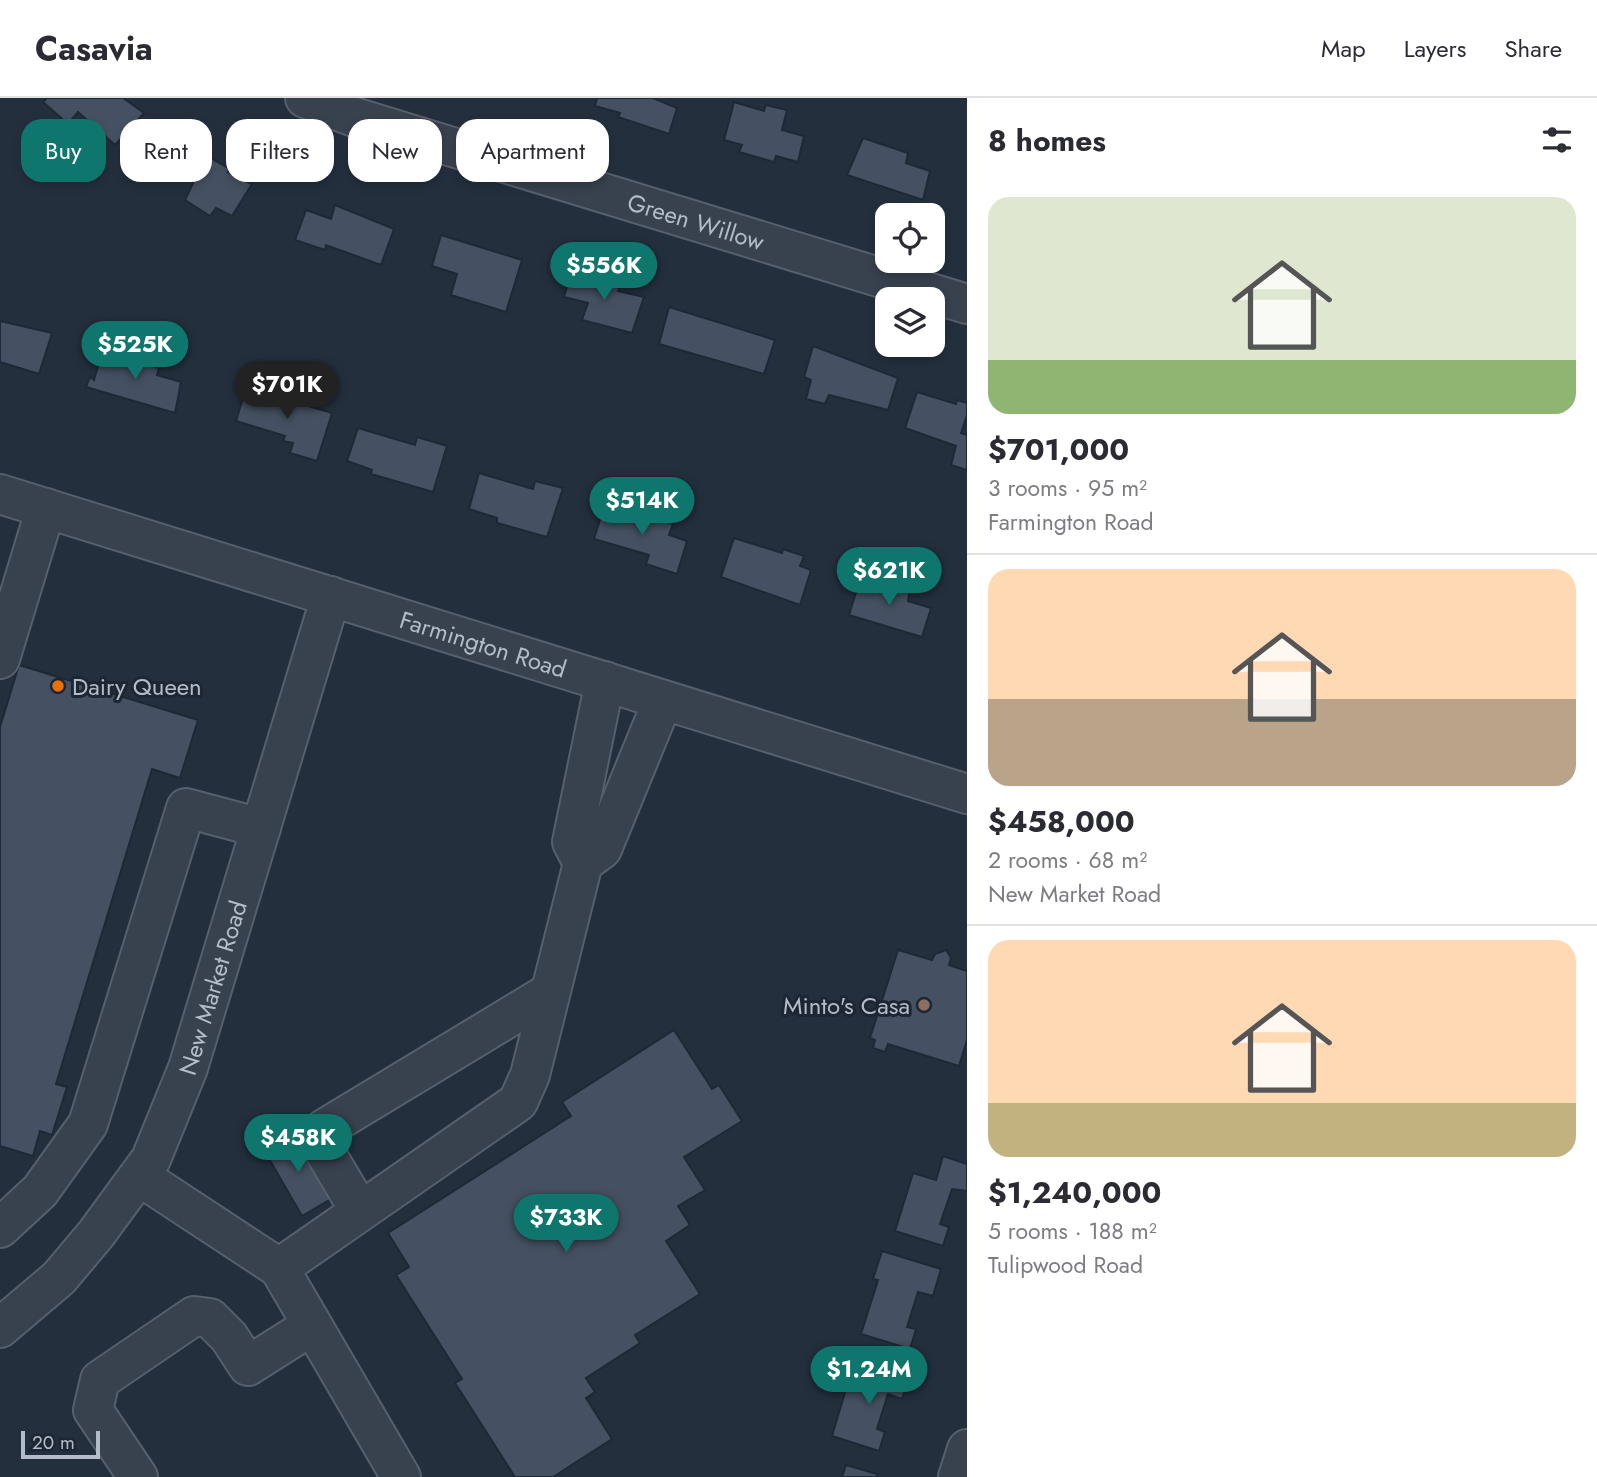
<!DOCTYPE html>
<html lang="en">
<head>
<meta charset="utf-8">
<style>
  :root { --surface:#fff; --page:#f2f2f3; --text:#2b2b33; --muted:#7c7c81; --line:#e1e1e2; --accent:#0f766e }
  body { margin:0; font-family:Jost,sans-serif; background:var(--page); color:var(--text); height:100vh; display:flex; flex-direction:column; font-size:26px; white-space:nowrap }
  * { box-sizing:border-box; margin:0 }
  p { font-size:23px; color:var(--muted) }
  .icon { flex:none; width:38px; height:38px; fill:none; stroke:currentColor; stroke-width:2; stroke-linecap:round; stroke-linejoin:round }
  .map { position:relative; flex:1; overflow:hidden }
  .side { display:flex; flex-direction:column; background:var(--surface); width:630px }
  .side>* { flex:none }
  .top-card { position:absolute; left:21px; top:21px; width:665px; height:63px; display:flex; gap:14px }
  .buttons { position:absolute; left:875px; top:105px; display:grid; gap:14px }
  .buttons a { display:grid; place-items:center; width:70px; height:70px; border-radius:14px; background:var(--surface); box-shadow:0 4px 10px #0003; font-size:35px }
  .scale { position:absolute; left:21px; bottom:18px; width:79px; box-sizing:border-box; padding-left:7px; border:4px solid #b4bcc9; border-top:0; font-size:19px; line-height:24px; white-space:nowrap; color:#b4bcc9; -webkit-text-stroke:5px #1d2633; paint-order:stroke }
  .price { position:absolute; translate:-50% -60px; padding:0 16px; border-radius:24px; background:var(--accent); color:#fff; font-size:23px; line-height:46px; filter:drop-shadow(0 2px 4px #0008) }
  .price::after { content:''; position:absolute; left:50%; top:42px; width:21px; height:16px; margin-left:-10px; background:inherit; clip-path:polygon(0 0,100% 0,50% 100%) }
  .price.selected { background:#222; color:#fff }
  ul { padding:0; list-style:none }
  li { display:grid; align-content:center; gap:14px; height:371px; padding:0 21px }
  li+li { border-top:2px solid var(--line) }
  li span { display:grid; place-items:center; height:217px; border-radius:21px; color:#555 }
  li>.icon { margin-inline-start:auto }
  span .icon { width:126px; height:126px; fill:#fffc; stroke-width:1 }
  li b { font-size:30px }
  h2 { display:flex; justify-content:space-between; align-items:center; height:84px; padding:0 21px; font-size:30px }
  .pill { padding:0 24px; border-radius:21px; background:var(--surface); box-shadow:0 4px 10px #0003; font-size:24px; line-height:63px }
  .pill.selected { background:var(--accent); color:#fff }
  header { display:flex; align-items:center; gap:42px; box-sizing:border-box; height:98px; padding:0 35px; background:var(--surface); border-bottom:2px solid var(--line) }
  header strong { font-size:33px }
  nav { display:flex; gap:38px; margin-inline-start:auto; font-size:24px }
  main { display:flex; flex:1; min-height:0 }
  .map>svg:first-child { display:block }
  .building { fill:#455162; stroke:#1f2835; stroke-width:2 }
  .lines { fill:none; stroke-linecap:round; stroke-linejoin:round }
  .minor-casing { stroke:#565f6c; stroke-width:42 }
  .minor { stroke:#38414e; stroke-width:38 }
  .food-dot { fill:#e8710a; stroke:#1d2633; stroke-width:2.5 }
  .education-dot { fill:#8d6e63; stroke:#1d2633; stroke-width:2.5 }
  .labels { text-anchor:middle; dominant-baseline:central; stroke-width:6; stroke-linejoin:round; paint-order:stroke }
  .street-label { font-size:24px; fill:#b4bcc9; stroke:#1d2633 }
  .poi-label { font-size:24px; fill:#b4bcc9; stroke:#1d2633; text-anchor:start }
</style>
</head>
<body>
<header>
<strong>Casavia</strong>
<nav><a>Map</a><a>Layers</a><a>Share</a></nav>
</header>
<main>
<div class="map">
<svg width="967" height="1379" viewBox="0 0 967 1379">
  <rect width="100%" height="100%" fill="#242f3e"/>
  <!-- building -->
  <g class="building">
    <polygon points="47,0 123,0 144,15 115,47 78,14 68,26 43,4"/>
    <polygon points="597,0 653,0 677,10 669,36 618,19 620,15 595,8"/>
    <polygon points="734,4 764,13 766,7 787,12 782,32 804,38 798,64 776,58 774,64 739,54 742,47 724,42"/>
    <polygon points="863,40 908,55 906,65 930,73 923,102 847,77"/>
    <polygon points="184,42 211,55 209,59 230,71 228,74 252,86 232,118 216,110 210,118 185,102 195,81 169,70"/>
    <polygon points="335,107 394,131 381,167 326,147 325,152 295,142 306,112 331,121"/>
    <polygon points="441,137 522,162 506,214 451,197 457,176 432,168"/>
    <polygon points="572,171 598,179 596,184 620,190 618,193 644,199 632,235 582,222 588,205 564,199"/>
    <polygon points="669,209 775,242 764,276 659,246"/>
    <polygon points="0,223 52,235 39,276 0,264"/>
    <polygon points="130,248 145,252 141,265 159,270 157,277 181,284 175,315 86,289 90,279 94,282 102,254 126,261"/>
    <polygon points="813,248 898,280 888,312 829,297 825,306 806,301 811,282 804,279"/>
    <polygon points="246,290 332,315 317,363 290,355 293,345 283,343 285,338 236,323"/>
    <polygon points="917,294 956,306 957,302 967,305 967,317 961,335 967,337 967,372 951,367 956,348 905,330"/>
    <polygon points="358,330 415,347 417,339 447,348 433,394 371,376 372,372 347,363"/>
    <polygon points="479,375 533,391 535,383 563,390 547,439 497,425 497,420 469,411"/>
    <polygon points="605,405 673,426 669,437 687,443 677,476 646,466 649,457 594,441"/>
    <polygon points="734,440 782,455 783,451 804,458 800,468 811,472 800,507 721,479"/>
    <polygon points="861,478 910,492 908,503 931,510 922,539 849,517"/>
    <polygon points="19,567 198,622 180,680 152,671 56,986 67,989 52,1037 40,1033 33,1058 0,1048 0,629"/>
    <polygon points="898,852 932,862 935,856 946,852 951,860 949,867 967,873 967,942 959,968 888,946 885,954 873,950 875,942 870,940"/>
    <polygon points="674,932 712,991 719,987 742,1023 684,1059 705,1092 678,1108 690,1127 666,1143 700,1196 635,1237 640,1245 586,1280 595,1294 586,1300 612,1341 553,1379 515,1379 455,1285 462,1281 396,1177 409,1169 388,1135 571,1018 562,1004"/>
    <polygon points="293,1035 331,1101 302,1118 264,1052"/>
    <polygon points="943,1058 967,1066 967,1093 952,1091 940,1126 949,1129 943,1148 895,1133 913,1075 936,1082"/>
    <polygon points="882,1153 941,1171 933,1198 918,1194 907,1229 916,1231 910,1251 861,1236 878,1182 873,1181"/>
    <polygon points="879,1264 911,1273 902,1301 888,1296 877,1331 885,1334 879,1353 832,1338 849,1281 872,1288"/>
    <polygon points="846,1367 877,1376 877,1379 842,1379"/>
  </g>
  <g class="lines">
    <defs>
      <g id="minor">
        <path id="s1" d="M 305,0 L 354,19 L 967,206"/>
        <path id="s2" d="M 0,396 L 967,696"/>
        <polyline points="0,561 46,410"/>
        <polyline points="583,765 572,744 605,583"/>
        <polyline points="139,1078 279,1170 518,1004 530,977 583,765 602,751 663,602"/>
        <polyline points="360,1113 322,1049 324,1031 549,895"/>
        <polyline points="0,1130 40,1093 88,1026 186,710 261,730"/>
        <polyline points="279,1170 401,1379"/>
        <path id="s3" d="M 0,1230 L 59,1180 L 96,1136 L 151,1061 L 188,970 L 331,498"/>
        <polyline points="138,1379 93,1312 100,1282 194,1218 210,1220 229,1239 248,1268 311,1228"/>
        <polyline points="958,1379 967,1351"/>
      </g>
    </defs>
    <!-- minor casing -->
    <use href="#minor" class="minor-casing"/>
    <!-- minor -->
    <use href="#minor" class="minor"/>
  </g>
  <!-- markers -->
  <circle class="food-dot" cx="58" cy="588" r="7"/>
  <circle class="education-dot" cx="924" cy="907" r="7"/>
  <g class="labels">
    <!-- street labels -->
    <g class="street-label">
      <text stroke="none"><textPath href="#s1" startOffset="410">Green Willow</textPath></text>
      <text stroke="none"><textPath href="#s2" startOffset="506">Farmington Road</textPath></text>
      <text stroke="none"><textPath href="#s3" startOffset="410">New Market Road</textPath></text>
    </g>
    <!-- poi labels -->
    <g class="poi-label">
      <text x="72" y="588">Dairy Queen</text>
      <text x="910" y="907" text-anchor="end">Minto's Casa</text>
    </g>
  </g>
</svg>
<div class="buttons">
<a><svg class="icon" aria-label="locate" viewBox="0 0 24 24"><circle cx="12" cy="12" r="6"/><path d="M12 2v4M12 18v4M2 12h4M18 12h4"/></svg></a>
<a><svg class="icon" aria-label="layers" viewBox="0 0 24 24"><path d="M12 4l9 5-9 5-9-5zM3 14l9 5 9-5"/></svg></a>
</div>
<div class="scale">20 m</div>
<b class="price" style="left:604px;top:204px">$556K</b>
<b class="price" style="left:135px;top:283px">$525K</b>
<b class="price selected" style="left:287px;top:323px">$701K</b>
<b class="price" style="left:642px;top:439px">$514K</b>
<b class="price" style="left:889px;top:509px">$621K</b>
<b class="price" style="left:298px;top:1076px">$458K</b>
<b class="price" style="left:566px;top:1156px">$733K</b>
<b class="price" style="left:869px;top:1308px">$1.24M</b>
<div class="top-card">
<a class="pill selected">Buy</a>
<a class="pill">Rent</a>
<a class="pill">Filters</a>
<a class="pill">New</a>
<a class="pill">Apartment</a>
</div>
</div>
<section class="side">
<h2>8 homes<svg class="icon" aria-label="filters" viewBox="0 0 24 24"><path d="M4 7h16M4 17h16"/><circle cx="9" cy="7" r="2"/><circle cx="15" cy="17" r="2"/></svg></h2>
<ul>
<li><span style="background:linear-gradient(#dfe7d0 75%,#8fb573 0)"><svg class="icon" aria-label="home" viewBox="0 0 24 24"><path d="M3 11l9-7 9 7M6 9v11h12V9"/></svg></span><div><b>$701,000</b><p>3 rooms · 95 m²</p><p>Farmington Road</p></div></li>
<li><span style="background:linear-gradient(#ffd9b3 60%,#b9a48a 0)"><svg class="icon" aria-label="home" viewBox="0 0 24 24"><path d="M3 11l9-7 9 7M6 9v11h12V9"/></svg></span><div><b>$458,000</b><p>2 rooms · 68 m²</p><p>New Market Road</p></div></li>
<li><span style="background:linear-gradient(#ffd9b3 75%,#c2b280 0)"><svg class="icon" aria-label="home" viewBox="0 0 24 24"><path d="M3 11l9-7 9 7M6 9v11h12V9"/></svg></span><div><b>$1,240,000</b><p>5 rooms · 188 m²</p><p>Tulipwood Road</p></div></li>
</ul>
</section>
</main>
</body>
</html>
